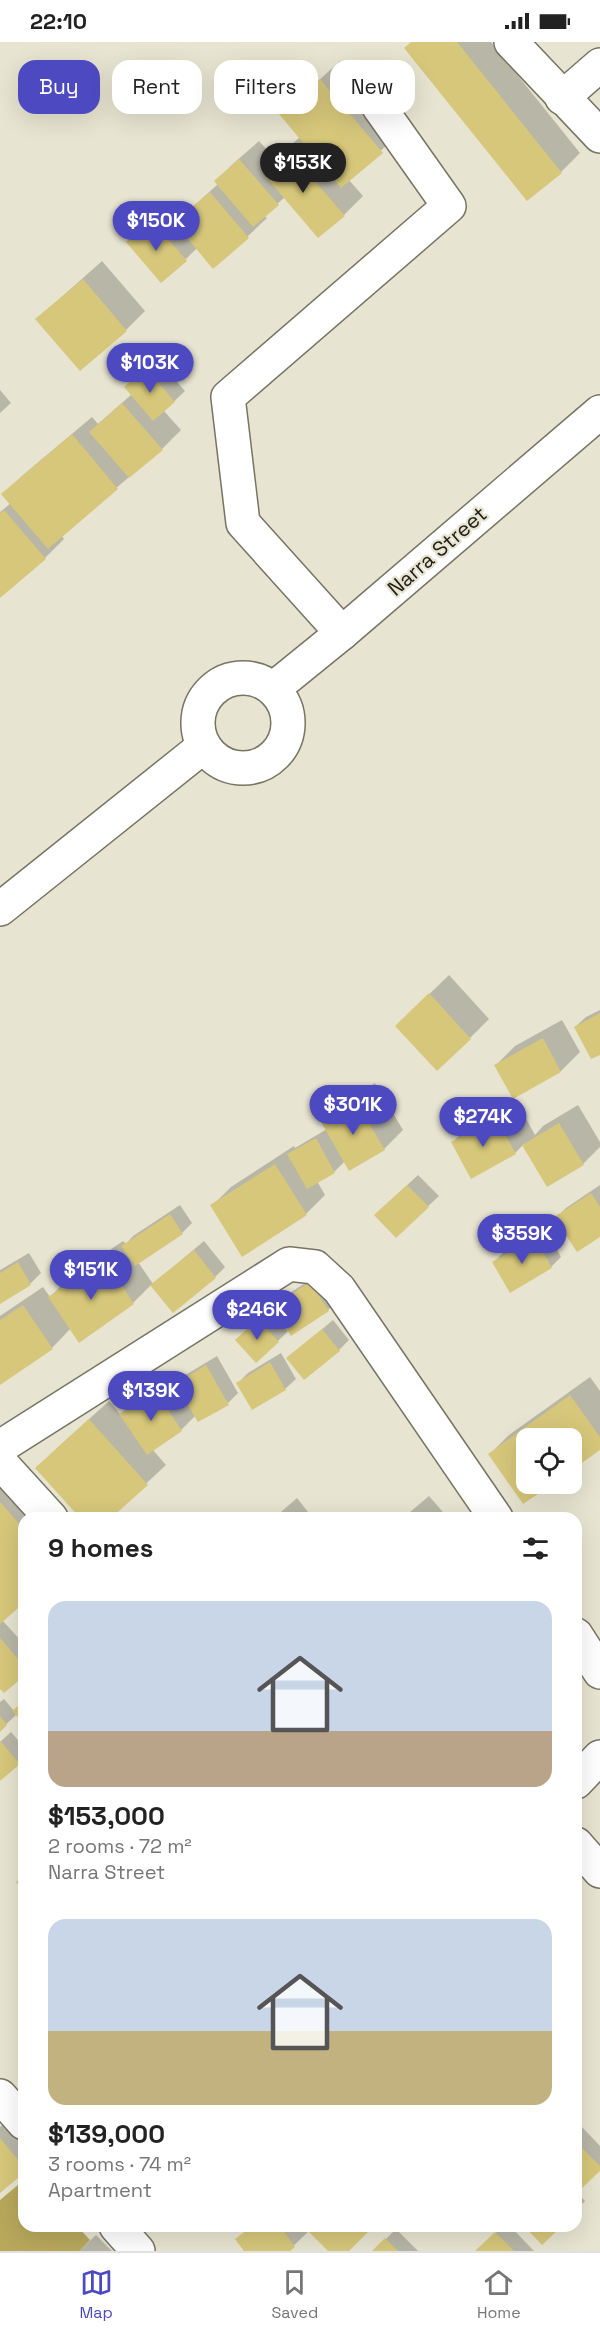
<!DOCTYPE html>
<html lang="en">
<head>
<meta charset="utf-8">
<style>
  :root { --surface:#fff; --page:#f6f6f6; --text:#222; --muted:#767676; --line:#e0e0e0; --accent:#4d4ac1 }
  body { margin:0; font-family:"Space Grotesk",sans-serif; background:var(--page); color:var(--text); height:100vh; display:flex; flex-direction:column; font-size:22px; white-space:nowrap }
  * { box-sizing:border-box; margin:0 }
  p { font-size:20px; color:var(--muted) }
  .icon { flex:none; width:33px; height:33px; fill:none; stroke:currentColor; stroke-width:2; stroke-linecap:round; stroke-linejoin:round }
  .map { position:relative; flex:1; overflow:hidden }
  .panel { position:absolute; left:18px; top:1470px; width:564px; height:720px; display:flex; flex-direction:column; background:var(--surface); border-radius:18px; box-shadow:0 6px 24px #0002 }
  .panel>* { flex:none }
  .guide { position:absolute; left:18px; top:18px; width:564px; height:54px; display:flex; gap:12px }
  .fabs { position:absolute; left:516px; top:1386px; display:grid; gap:12px }
  .fabs a { display:grid; place-items:center; width:66px; height:66px; border-radius:12px; background:var(--surface); box-shadow:0 6px 24px #0002; font-size:30px }
  .price { position:absolute; translate:-50% -51px; padding:0 14px; border-radius:21px; background:var(--accent); color:#fff; font-size:20px; line-height:39px; filter:drop-shadow(0 2px 3px #0008) }
  .price::after { content:''; position:absolute; left:50%; top:36px; width:18px; height:14px; margin-left:-9px; background:inherit; clip-path:polygon(0 0,100% 0,50% 100%) }
  .price.selected { background:#222; color:#fff }
  ul { padding:0; list-style:none }
  li { display:grid; align-content:center; gap:12px; height:318px; padding:0 30px }
  li span { display:grid; place-items:center; height:186px; border-radius:18px; color:#555 }
  li>.icon { margin-inline-start:auto }
  span .icon { width:108px; height:108px; fill:#fffc; stroke-width:1 }
  li b { font-size:26px }
  h2 { display:flex; justify-content:space-between; align-items:center; height:72px; padding:0 30px; font-size:26px }
  .chip { padding:0 21px; border-radius:18px; background:var(--surface); box-shadow:0 6px 24px #0002; font-size:21px; line-height:54px }
  .chip.selected { background:var(--accent); color:#fff }
  .status { display:flex; justify-content:space-between; align-items:center; height:42px; padding:0 30px; background:var(--surface); direction:ltr }
  .status svg { height:16px; fill:currentColor }
  .dock { display:flex; justify-content:space-around; align-items:center; height:84px; border-top:2px solid var(--line); background:var(--surface); font-size:16px; color:var(--muted) }
  .dock a { display:grid; justify-items:center; gap:3px }
  .dock .selected { color:var(--accent) }
  .map>svg:first-child { display:block }
  .forest { fill:#b8a85c }
  .shadow { fill:#0003 }
  .building { fill:#d6c77a }
  .lines { fill:none; stroke-linecap:round; stroke-linejoin:round }
  .street-casing { stroke:#787463; stroke-width:36 }
  .secondary-casing { stroke:#787463; stroke-width:36 }
  .street { stroke:#fff; stroke-width:33 }
  .secondary { stroke:#fff; stroke-width:33 }
  .labels { text-anchor:middle; dominant-baseline:central; stroke-width:4.5; stroke-linejoin:round; paint-order:stroke }
  .street-label { font-size:21px; fill:#1f1e17; stroke:#e7e4d1 }
</style>
</head>
<body>
<div class="status"><b>22:10</b><svg viewBox="0 0 49 12"><path d="M0 12V9h3v3zM5 12V6h3v6zM10 12V3h3v9zM15 12V0h3v12zM26 1h20v11H26zM47 4h2v5h-2z"/></svg></div>
<div class="map">
<svg width="600" height="2209" viewBox="0 0 600 2209">
  <rect width="100%" height="100%" fill="#e7e4d1"/>
  <!-- forest -->
  <polygon class="forest" points="24,2138 24,2184 77,2184 90,2198 79,2209 0,2209 0,2158"/>
  <!-- shadow -->
  <g class="shadow">
    <polygon points="412,0 491,0 580,111 561,130"/>
    <polygon points="340,19 401,90 349,138 363,154 344,173 285,155 264,174 267,176 247,195 197,206 186,217 138,190 163,169 174,182 218,142 216,139 235,120 259,99 275,117 300,95 281,73"/>
    <polygon points="102,219 145,269 126,288 37,277"/>
    <polygon points="157,317 185,349 164,369 181,388 162,407 61,493 64,497 45,516 0,554 0,470 11,461 3,453 22,434 92,375 98,382 132,352 136,335"/>
    <polygon points="0,348 11,361 0,371"/>
    <polygon points="449,933 489,977 470,996 416,965"/>
    <polygon points="600,968 600,1011 575,985 586,975"/>
    <polygon points="562,978 580,1010 561,1029 513,1055 496,1023 515,1004"/>
    <polygon points="375,1041 403,1088 384,1107 345,1119 334,1130 317,1139 325,1153 306,1172 212,1164 231,1145 294,1104 295,1106 327,1087 323,1080 342,1061"/>
    <polygon points="516,1058 535,1093 543,1084 578,1063 600,1100 600,1105 583,1122 524,1102 515,1111 453,1100 472,1081"/>
    <polygon points="418,1133 439,1154 396,1194 386,1163"/>
    <polygon points="600,1143 600,1193 556,1176 566,1166"/>
    <polygon points="180,1163 192,1181 182,1191 138,1220 153,1242 204,1199 225,1225 215,1235 173,1269 152,1242 133,1261 79,1298 71,1286 52,1306 0,1341 0,1274 43,1245 50,1255 69,1236 123,1199 126,1202 133,1194"/>
    <polygon points="545,1186 561,1215 551,1225 494,1220 504,1210"/>
    <polygon points="29,1211 41,1231 30,1242 0,1260 0,1228"/>
    <polygon points="321,1231 338,1258 328,1268 275,1264 285,1254"/>
    <polygon points="269,1268 288,1289 278,1299 247,1288"/>
    <polygon points="333,1278 349,1298 339,1308 288,1316"/>
    <polygon points="281,1311 296,1337 285,1347 253,1366 238,1341 248,1331"/>
    <polygon points="217,1314 238,1351 228,1361 196,1373 181,1388 152,1407 166,1423 109,1476 82,1476 56,1407 109,1359 121,1373 140,1353 174,1330 180,1339 187,1332"/>
    <polygon points="590,1335 600,1349 600,1407 572,1427 572,1396 526,1396 526,1442 550,1442 524,1460 490,1412 509,1393"/>
    <polygon points="0,1422 61,1476 24,1476 24,1559 2,1578 24,1602 24,1632 0,1645"/>
    <polygon points="429,1454 448,1476 403,1476"/>
    <polygon points="297,1456 313,1476 274,1476"/>
    <polygon points="4,1657 14,1669 24,1660 24,1680 17,1672 0,1688 0,1660"/>
    <polygon points="11,1690 24,1705 24,1715 0,1737 0,1700"/>
    <polygon points="15,2072 24,2083 24,2129 0,2149 0,2085"/>
    <polygon points="580,2083 600,2104 600,2127 576,2140 576,2087"/>
    <polygon points="576,2149 585,2159 576,2168"/>
    <polygon points="250,2184 372,2184 347,2209 330,2209 310,2188 288,2209 245,2209 237,2198"/>
    <polygon points="503,2184 510,2184 534,2209 477,2209"/>
    <polygon points="396,2187 418,2209 374,2209"/>
    <polygon points="96,2193 112,2209 79,2209"/>
  </g>
  <!-- building -->
  <g class="building">
    <polygon points="411,0 457,0 562,131 527,159 404,6"/>
    <polygon points="320,37 383,111 341,146 279,72"/>
    <polygon points="287,107 345,174 318,196 261,129"/>
    <polygon points="239,117 279,163 253,185 214,139"/>
    <polygon points="210,150 249,196 213,227 174,180"/>
    <polygon points="152,178 187,219 161,241 126,200"/>
    <polygon points="83,237 127,289 80,329 35,277"/>
    <polygon points="146,326 175,360 153,379 124,345"/>
    <polygon points="122,361 163,408 129,436 89,390"/>
    <polygon points="72,392 118,447 48,507 1,452"/>
    <polygon points="4,468 46,517 0,556 0,471"/>
    <polygon points="429,951 471,997 437,1029 395,984"/>
    <polygon points="600,971 600,1013 591,1017 574,985"/>
    <polygon points="543,996 561,1030 513,1057 494,1023"/>
    <polygon points="356,1059 385,1108 349,1129 321,1080"/>
    <polygon points="496,1076 516,1112 471,1137 451,1100"/>
    <polygon points="559,1081 584,1123 547,1145 522,1103"/>
    <polygon points="316,1096 335,1131 307,1147 287,1112"/>
    <polygon points="275,1122 307,1173 242,1215 210,1163"/>
    <polygon points="407,1143 429,1165 396,1196 374,1173"/>
    <polygon points="591,1151 600,1165 600,1195 577,1210 554,1175"/>
    <polygon points="170,1172 183,1192 135,1224 121,1204"/>
    <polygon points="535,1195 552,1226 510,1251 492,1220"/>
    <polygon points="194,1208 216,1236 173,1271 150,1243"/>
    <polygon points="104,1217 134,1262 79,1301 48,1255"/>
    <polygon points="18,1220 31,1243 0,1262 0,1231"/>
    <polygon points="310,1240 329,1269 291,1294 273,1264"/>
    <polygon points="23,1263 53,1307 0,1343 0,1278"/>
    <polygon points="258,1277 279,1300 256,1321 235,1298"/>
    <polygon points="322,1287 340,1309 304,1338 286,1316"/>
    <polygon points="270,1320 286,1348 252,1368 236,1341"/>
    <polygon points="206,1323 229,1363 198,1380 175,1342"/>
    <polygon points="155,1348 182,1389 147,1413 119,1372"/>
    <polygon points="570,1353 600,1395 600,1408 572,1428 572,1396 526,1396 526,1442 553,1442 523,1462 488,1412"/>
    <polygon points="89,1377 148,1443 111,1476 80,1476 35,1426"/>
    <polygon points="0,1460 24,1487 24,1561 0,1582"/>
    <polygon points="0,1596 24,1624 24,1634 4,1651 0,1647"/>
    <polygon points="24,1659 24,1682 12,1669"/>
    <polygon points="0,1674 7,1683 0,1690"/>
    <polygon points="0,1699 20,1722 0,1739"/>
    <polygon points="24,1833 24,1850 16,1840"/>
    <polygon points="0,2096 24,2125 24,2131 0,2151"/>
    <polygon points="576,2100 600,2124 600,2129 581,2147 576,2142"/>
    <polygon points="252,2184 280,2184 295,2205 290,2209 244,2209 235,2197"/>
    <polygon points="303,2184 374,2184 349,2209 328,2209"/>
    <polygon points="524,2184 562,2184 542,2203"/>
    <polygon points="495,2190 514,2209 475,2209"/>
    <polygon points="385,2196 398,2209 372,2209"/>
  </g>
  <g class="lines">
    <defs>
      <g id="street">
        <polyline points="511,0 600,94"/>
        <polyline points="562,56 600,23"/>
        <polyline points="342,591 243,481 228,355 449,164 379,65"/>
        <polyline points="0,1405 289,1222 315,1225 339,1247 496,1476"/>
        <polyline points="0,1420 51,1476"/>
        <polyline points="576,1593 600,1630"/>
        <polyline points="576,1740 600,1715"/>
        <polyline points="576,1802 600,1829"/>
      </g>
      <g id="secondary">
        <circle cx="243" cy="681" r="45"/>
        <polyline points="273,647 342,591 600,370"/>
        <polyline points="0,867 204,704"/>
        <polyline points="0,2054 24,2081"/>
        <polyline points="116,2184 138,2209"/>
      </g>
    </defs>
    <!-- street casing -->
    <use href="#street" class="street-casing"/>
    <!-- secondary casing -->
    <use href="#secondary" class="secondary-casing"/>
    <!-- street -->
    <use href="#street" class="street"/>
    <!-- secondary -->
    <use href="#secondary" class="secondary"/>
  </g>
  <g class="labels">
    <!-- street labels -->
    <g class="street-label">
      <text transform="translate(437 509) rotate(-41)">Narra Street</text>
    </g>
  </g>
</svg>
<div class="fabs">
<a><svg class="icon" aria-label="locate" viewBox="0 0 24 24"><circle cx="12" cy="12" r="6"/><path d="M12 2v4M12 18v4M2 12h4M18 12h4"/></svg></a>
</div>
<b class="price selected" style="left:303px;top:152px">$153K</b>
<b class="price" style="left:156px;top:210px">$150K</b>
<b class="price" style="left:150px;top:352px">$103K</b>
<b class="price" style="left:353px;top:1094px">$301K</b>
<b class="price" style="left:483px;top:1106px">$274K</b>
<b class="price" style="left:522px;top:1223px">$359K</b>
<b class="price" style="left:91px;top:1259px">$151K</b>
<b class="price" style="left:257px;top:1299px">$246K</b>
<b class="price" style="left:151px;top:1380px">$139K</b>
<div class="guide">
<a class="chip selected">Buy</a>
<a class="chip">Rent</a>
<a class="chip">Filters</a>
<a class="chip">New</a>
</div>
<section class="panel">
<h2>9 homes<svg class="icon" aria-label="filters" viewBox="0 0 24 24"><path d="M4 7h16M4 17h16"/><circle cx="9" cy="7" r="2"/><circle cx="15" cy="17" r="2"/></svg></h2>
<ul>
<li><span style="background:linear-gradient(#c9d6e8 70%,#b9a48a 0)"><svg class="icon" aria-label="home" viewBox="0 0 24 24"><path d="M3 11l9-7 9 7M6 9v11h12V9"/></svg></span><div><b>$153,000</b><p>2 rooms · 72 m²</p><p>Narra Street</p></div></li>
<li><span style="background:linear-gradient(#c9d6e8 60%,#c2b280 0)"><svg class="icon" aria-label="home" viewBox="0 0 24 24"><path d="M3 11l9-7 9 7M6 9v11h12V9"/></svg></span><div><b>$139,000</b><p>3 rooms · 74 m²</p><p>Apartment</p></div></li>
</ul>
</section>
</div>
<nav class="dock">
<a class="selected"><svg class="icon" aria-label="map" viewBox="0 0 24 24"><path d="M3 6l6-2 6 2 6-2v14l-6 2-6-2-6 2zM9 4v14M15 6v14"/></svg>Map</a>
<a><svg class="icon" aria-label="saved" viewBox="0 0 24 24"><path d="M7 4h10v16l-5-4-5 4z"/></svg>Saved</a>
<a><svg class="icon" aria-label="home" viewBox="0 0 24 24"><path d="M3 11l9-7 9 7M6 9v11h12V9"/></svg>Home</a>
</nav>
</body>
</html>
